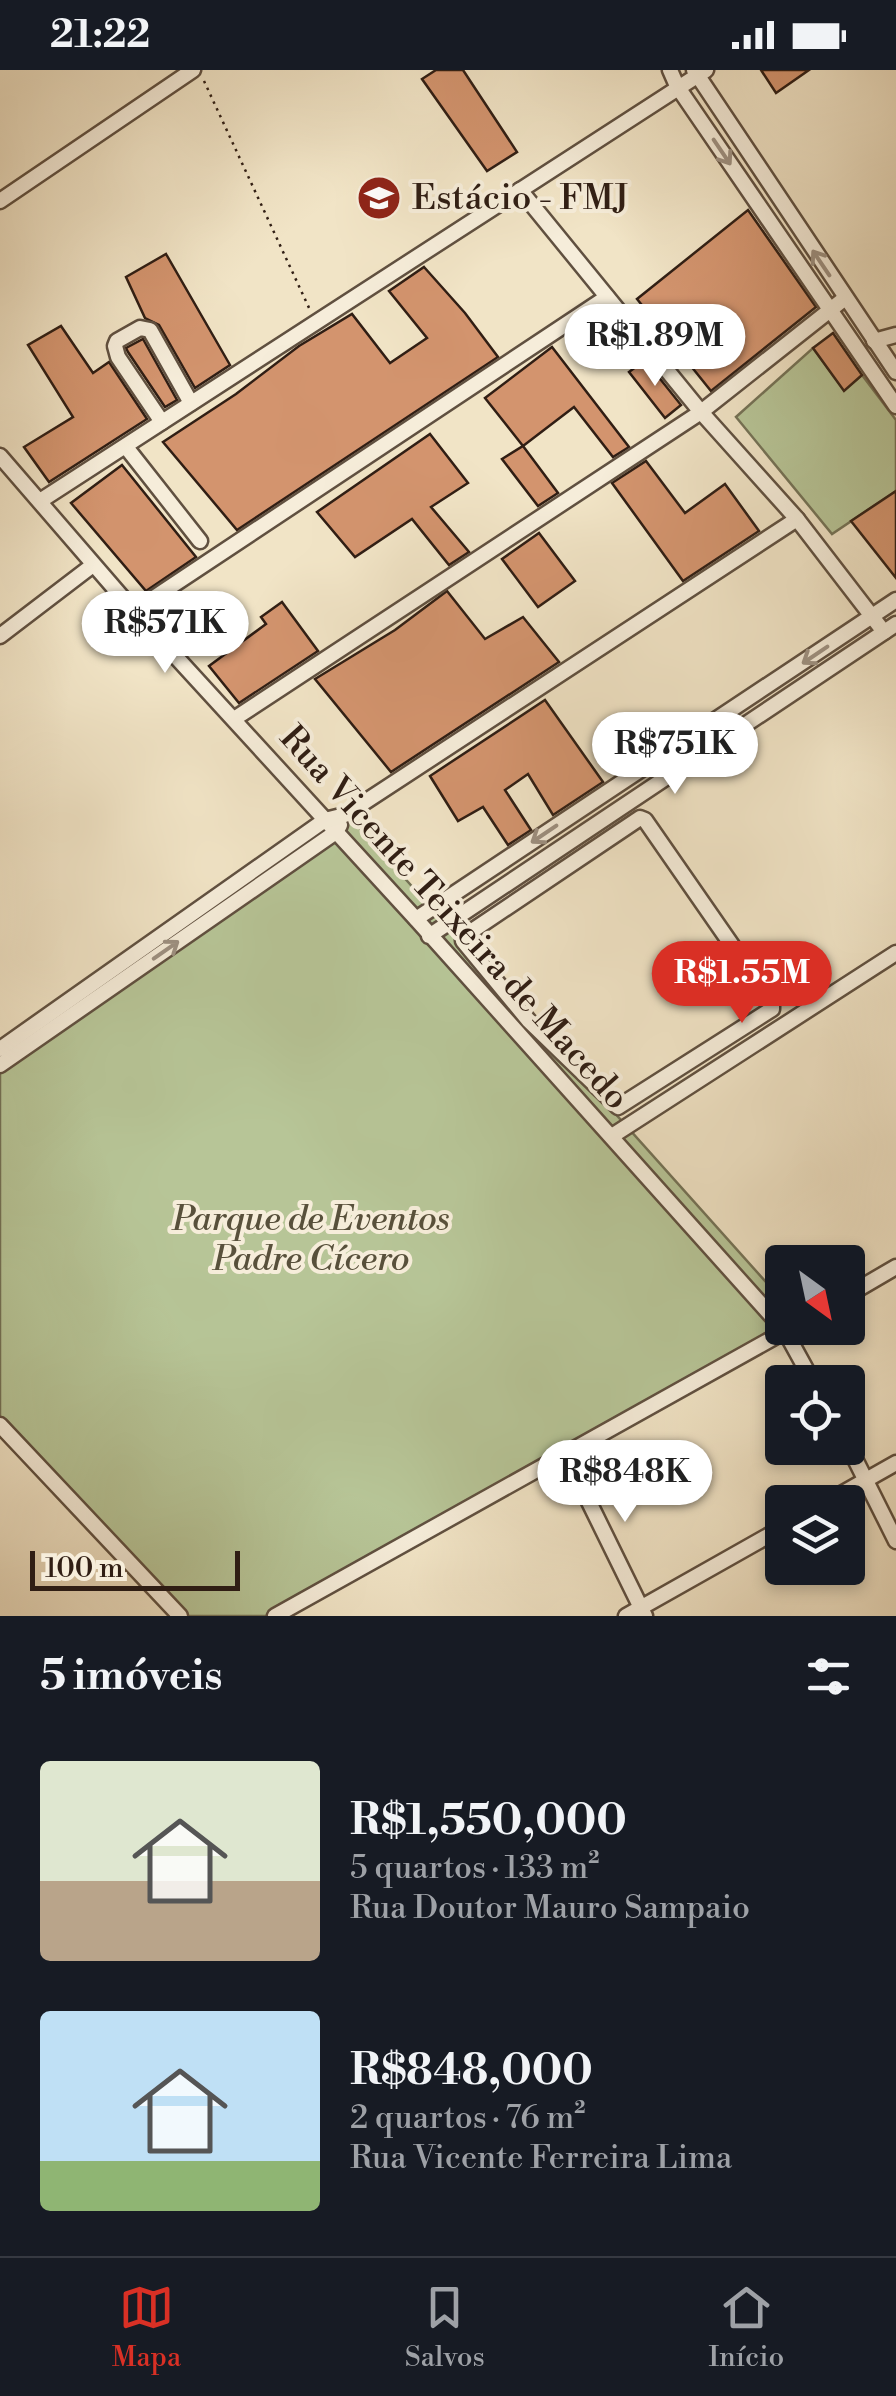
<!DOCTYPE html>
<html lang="pt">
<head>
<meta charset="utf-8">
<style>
  :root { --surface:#171b24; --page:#242831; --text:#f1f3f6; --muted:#9ea1a6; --line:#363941; --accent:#d93025 }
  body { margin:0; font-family:"Libre Bodoni",serif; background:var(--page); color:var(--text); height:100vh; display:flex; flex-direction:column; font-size:38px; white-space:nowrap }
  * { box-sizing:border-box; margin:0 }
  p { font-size:32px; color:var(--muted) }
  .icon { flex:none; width:55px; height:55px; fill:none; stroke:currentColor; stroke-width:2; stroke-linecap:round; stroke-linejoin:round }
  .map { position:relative; height:1546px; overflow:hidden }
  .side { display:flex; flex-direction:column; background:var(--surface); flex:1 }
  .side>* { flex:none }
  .needle { width:65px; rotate:147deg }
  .buttons { position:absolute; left:765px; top:1175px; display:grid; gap:20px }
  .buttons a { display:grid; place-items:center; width:100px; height:100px; border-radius:10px; background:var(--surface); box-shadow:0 5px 15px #0003; font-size:50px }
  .scale { position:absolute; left:30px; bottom:25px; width:210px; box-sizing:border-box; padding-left:10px; border:5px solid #301e14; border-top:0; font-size:28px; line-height:35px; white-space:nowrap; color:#301e14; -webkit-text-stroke:8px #f6edda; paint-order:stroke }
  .price { position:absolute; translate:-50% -85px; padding:0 22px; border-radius:35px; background:#fff; color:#222; font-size:32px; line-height:65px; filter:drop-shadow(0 2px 5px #0008) }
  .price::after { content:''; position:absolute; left:50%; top:60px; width:30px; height:22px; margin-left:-15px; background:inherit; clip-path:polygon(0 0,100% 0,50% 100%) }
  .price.selected { background:var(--accent); color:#fff }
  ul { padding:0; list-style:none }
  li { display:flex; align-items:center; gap:30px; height:250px; padding:0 40px }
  li span { display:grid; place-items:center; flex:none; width:280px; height:200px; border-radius:10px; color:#555 }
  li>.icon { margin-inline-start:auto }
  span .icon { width:120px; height:120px; fill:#fffc; stroke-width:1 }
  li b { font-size:42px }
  h2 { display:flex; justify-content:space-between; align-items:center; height:120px; padding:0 40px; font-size:42px }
  .status { display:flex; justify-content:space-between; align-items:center; height:70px; padding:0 50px; background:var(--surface); direction:ltr }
  .status svg { height:28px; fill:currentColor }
  .tab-bar { display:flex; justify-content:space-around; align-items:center; height:140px; border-top:2px solid var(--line); background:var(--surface); font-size:28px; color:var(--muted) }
  .tab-bar a { display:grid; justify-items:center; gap:5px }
  .tab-bar .selected { color:var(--accent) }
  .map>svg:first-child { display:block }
  .green { fill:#b7c597; stroke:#747256; stroke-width:2.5 }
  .building { fill:#d3946e; stroke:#301e14; stroke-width:2.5 }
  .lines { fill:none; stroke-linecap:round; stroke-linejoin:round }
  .minor-casing { stroke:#605040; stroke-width:19 }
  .path { stroke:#301e14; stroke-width:2.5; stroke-dasharray:2.5 5; stroke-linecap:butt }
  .minor { stroke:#f6edda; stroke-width:14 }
  .oneway { stroke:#9d9081 }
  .labels { text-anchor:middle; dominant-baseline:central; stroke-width:8; stroke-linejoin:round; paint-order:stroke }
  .poi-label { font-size:35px; fill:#301e14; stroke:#f6edda; text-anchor:start }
  .street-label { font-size:35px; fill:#301e14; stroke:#f6edda }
  .park-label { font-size:35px; font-style:italic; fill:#58503b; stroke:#f6edda }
</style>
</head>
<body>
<div class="status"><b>21:22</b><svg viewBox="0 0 49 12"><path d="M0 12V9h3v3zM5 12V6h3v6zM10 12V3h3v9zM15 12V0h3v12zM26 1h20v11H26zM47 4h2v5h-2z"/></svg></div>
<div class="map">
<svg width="896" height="1546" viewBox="0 0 896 1546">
  <rect width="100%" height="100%" fill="#f1e4c6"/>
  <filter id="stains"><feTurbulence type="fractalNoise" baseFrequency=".002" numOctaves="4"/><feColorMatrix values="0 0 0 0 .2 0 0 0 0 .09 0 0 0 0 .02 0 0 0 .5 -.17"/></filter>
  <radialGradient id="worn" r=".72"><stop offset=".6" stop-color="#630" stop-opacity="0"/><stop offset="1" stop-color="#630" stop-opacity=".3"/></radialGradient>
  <!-- green -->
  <g class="green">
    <polygon points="813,278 844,320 862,305 896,350 896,421 832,464 736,347"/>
    <polygon points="349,746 782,1230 782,1258 276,1546 180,1546 0,1355 0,997"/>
  </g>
  <!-- building -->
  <g class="building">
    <polygon points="436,0 463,0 517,82 487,101 422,9"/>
    <polygon points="761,0 809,0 776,23"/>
    <polygon points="748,140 816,237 711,321 637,229"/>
    <polygon points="166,184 230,295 195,318 159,255 145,248 126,207"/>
    <polygon points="424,197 465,243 498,287 237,460 163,372 236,324 299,276 352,244 390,293 427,268 389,221"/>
    <polygon points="61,256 93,303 109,292 147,349 49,412 24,377 73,347 28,275"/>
    <polygon points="833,263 862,305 844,321 813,278"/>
    <polygon points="143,269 177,330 165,337 128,282 126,278"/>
    <polygon points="552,277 629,377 613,387 574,337 523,376 485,328"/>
    <polygon points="645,290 681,335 665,348 629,302"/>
    <polygon points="430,364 468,413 431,437 469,482 449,495 412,449 355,487 317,442"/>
    <polygon points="523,376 558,423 538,436 502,389"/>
    <polygon points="646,391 685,443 725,414 759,461 683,511 612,413"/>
    <polygon points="122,395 196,487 146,521 71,433"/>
    <polygon points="896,421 896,508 851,451"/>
    <polygon points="539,463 575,511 538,537 502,489"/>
    <polygon points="447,521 485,569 523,547 559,592 391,702 315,609 395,560"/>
    <polygon points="282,532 318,581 239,633 209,596 266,554 261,547"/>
    <polygon points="545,630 603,712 553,745 528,704 505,720 531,760 508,775 483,737 458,751 430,706"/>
  </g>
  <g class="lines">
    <defs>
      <g id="minor">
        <polyline points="670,0 677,16 896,336"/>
        <polyline points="694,0 896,302"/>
        <polyline points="520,120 701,342 797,449 884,562"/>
        <polyline points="0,131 193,0"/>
        <polyline points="874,271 896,265"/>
        <polyline points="162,352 118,287 115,276 117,271 140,258 150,260 191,333"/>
        <polyline points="126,377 200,471"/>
        <polyline points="0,386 134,541 416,849 785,1261 813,1312"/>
        <polyline points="40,431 706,0"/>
        <polyline points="134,541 607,227"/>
        <polyline points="0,566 93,495"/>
        <polyline points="234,649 701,342 844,229"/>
        <polygon points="640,748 645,750 772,933 772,939 618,1037 529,951 463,871 463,867"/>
        <polyline points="416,849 896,530"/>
        <polyline points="429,866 896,554"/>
        <polyline points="0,979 325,750 345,745 797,449"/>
        <polyline points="0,995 336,762 340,755"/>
        <polyline points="612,1066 896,883"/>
        <polyline points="848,1225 896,1197"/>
        <polyline points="0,1355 180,1546"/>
        <polyline points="848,1375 896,1471"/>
        <polyline points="565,1383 645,1546"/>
        <polyline points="827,1432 896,1393"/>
        <polyline points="275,1546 791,1258"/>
        <polyline points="626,1546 782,1458"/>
      </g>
    </defs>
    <!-- minor casing -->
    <use href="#minor" class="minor-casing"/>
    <!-- path -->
    <polyline class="path" points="204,11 310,240"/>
    <!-- minor -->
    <use href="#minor" class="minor"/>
  </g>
  <!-- one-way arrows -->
  <defs><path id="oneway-shaft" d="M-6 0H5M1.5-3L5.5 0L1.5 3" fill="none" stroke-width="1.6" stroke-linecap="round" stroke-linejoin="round" transform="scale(2.5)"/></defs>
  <g class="oneway">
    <use href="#oneway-shaft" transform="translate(722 82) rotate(56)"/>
    <use href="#oneway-shaft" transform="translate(821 193) rotate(-124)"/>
    <use href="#oneway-shaft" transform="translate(815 585) rotate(146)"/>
    <use href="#oneway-shaft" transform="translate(544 764) rotate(146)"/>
    <use href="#oneway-shaft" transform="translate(166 880) rotate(-35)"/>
  </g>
  <!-- icons -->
  <defs>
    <symbol id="university-disc" viewBox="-11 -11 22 22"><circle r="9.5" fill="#8f2418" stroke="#f6edda"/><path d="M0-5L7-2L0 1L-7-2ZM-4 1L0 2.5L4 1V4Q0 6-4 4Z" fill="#fff"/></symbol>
  </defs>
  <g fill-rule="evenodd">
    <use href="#university-disc" x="354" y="103" width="50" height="50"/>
  </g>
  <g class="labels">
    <!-- poi labels -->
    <g class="poi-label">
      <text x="412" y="128">Estácio - FMJ</text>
    </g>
    <!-- street labels -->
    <g class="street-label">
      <text transform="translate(454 848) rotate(48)">Rua Vicente Teixeira de Macedo</text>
    </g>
    <!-- park labels -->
    <g class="park-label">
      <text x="311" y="1149">Parque de Eventos<tspan x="311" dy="40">Padre Cícero</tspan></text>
    </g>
  </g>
  <rect width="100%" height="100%" filter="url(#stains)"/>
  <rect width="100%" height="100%" fill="url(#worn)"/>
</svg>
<div class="buttons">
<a><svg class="needle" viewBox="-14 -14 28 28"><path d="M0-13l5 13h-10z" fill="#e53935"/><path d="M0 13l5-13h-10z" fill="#9ea1a6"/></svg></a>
<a><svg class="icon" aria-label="locate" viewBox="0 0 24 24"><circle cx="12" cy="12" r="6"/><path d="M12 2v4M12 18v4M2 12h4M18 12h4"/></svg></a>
<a><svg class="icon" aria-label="layers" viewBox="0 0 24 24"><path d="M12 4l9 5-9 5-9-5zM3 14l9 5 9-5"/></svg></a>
</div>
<div class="scale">100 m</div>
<b class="price" style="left:655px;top:319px">R$1.89M</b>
<b class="price" style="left:165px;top:606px">R$571K</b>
<b class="price" style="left:675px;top:727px">R$751K</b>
<b class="price selected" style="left:742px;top:956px">R$1.55M</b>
<b class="price" style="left:625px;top:1455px">R$848K</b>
</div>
<section class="side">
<h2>5 imóveis<svg class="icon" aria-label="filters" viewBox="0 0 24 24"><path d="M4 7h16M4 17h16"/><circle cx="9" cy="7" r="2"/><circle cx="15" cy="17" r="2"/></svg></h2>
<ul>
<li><span style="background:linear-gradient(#dfe7d0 60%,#b9a48a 0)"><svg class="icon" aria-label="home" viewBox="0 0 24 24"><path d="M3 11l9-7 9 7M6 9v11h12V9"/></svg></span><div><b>R$1,550,000</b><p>5 quartos · 133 m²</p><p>Rua Doutor Mauro Sampaio</p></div></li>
<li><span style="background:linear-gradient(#bfe0f5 75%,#8fb573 0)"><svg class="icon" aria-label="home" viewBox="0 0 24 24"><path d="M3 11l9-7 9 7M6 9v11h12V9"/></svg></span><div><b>R$848,000</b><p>2 quartos · 76 m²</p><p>Rua Vicente Ferreira Lima</p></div></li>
</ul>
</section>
<nav class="tab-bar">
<a class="selected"><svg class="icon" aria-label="map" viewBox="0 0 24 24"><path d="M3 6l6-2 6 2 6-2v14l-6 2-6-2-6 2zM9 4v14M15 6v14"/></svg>Mapa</a>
<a><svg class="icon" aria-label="saved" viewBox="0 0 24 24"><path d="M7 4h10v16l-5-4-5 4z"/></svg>Salvos</a>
<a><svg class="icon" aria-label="home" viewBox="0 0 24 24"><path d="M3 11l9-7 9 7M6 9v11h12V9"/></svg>Início</a>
</nav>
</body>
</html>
